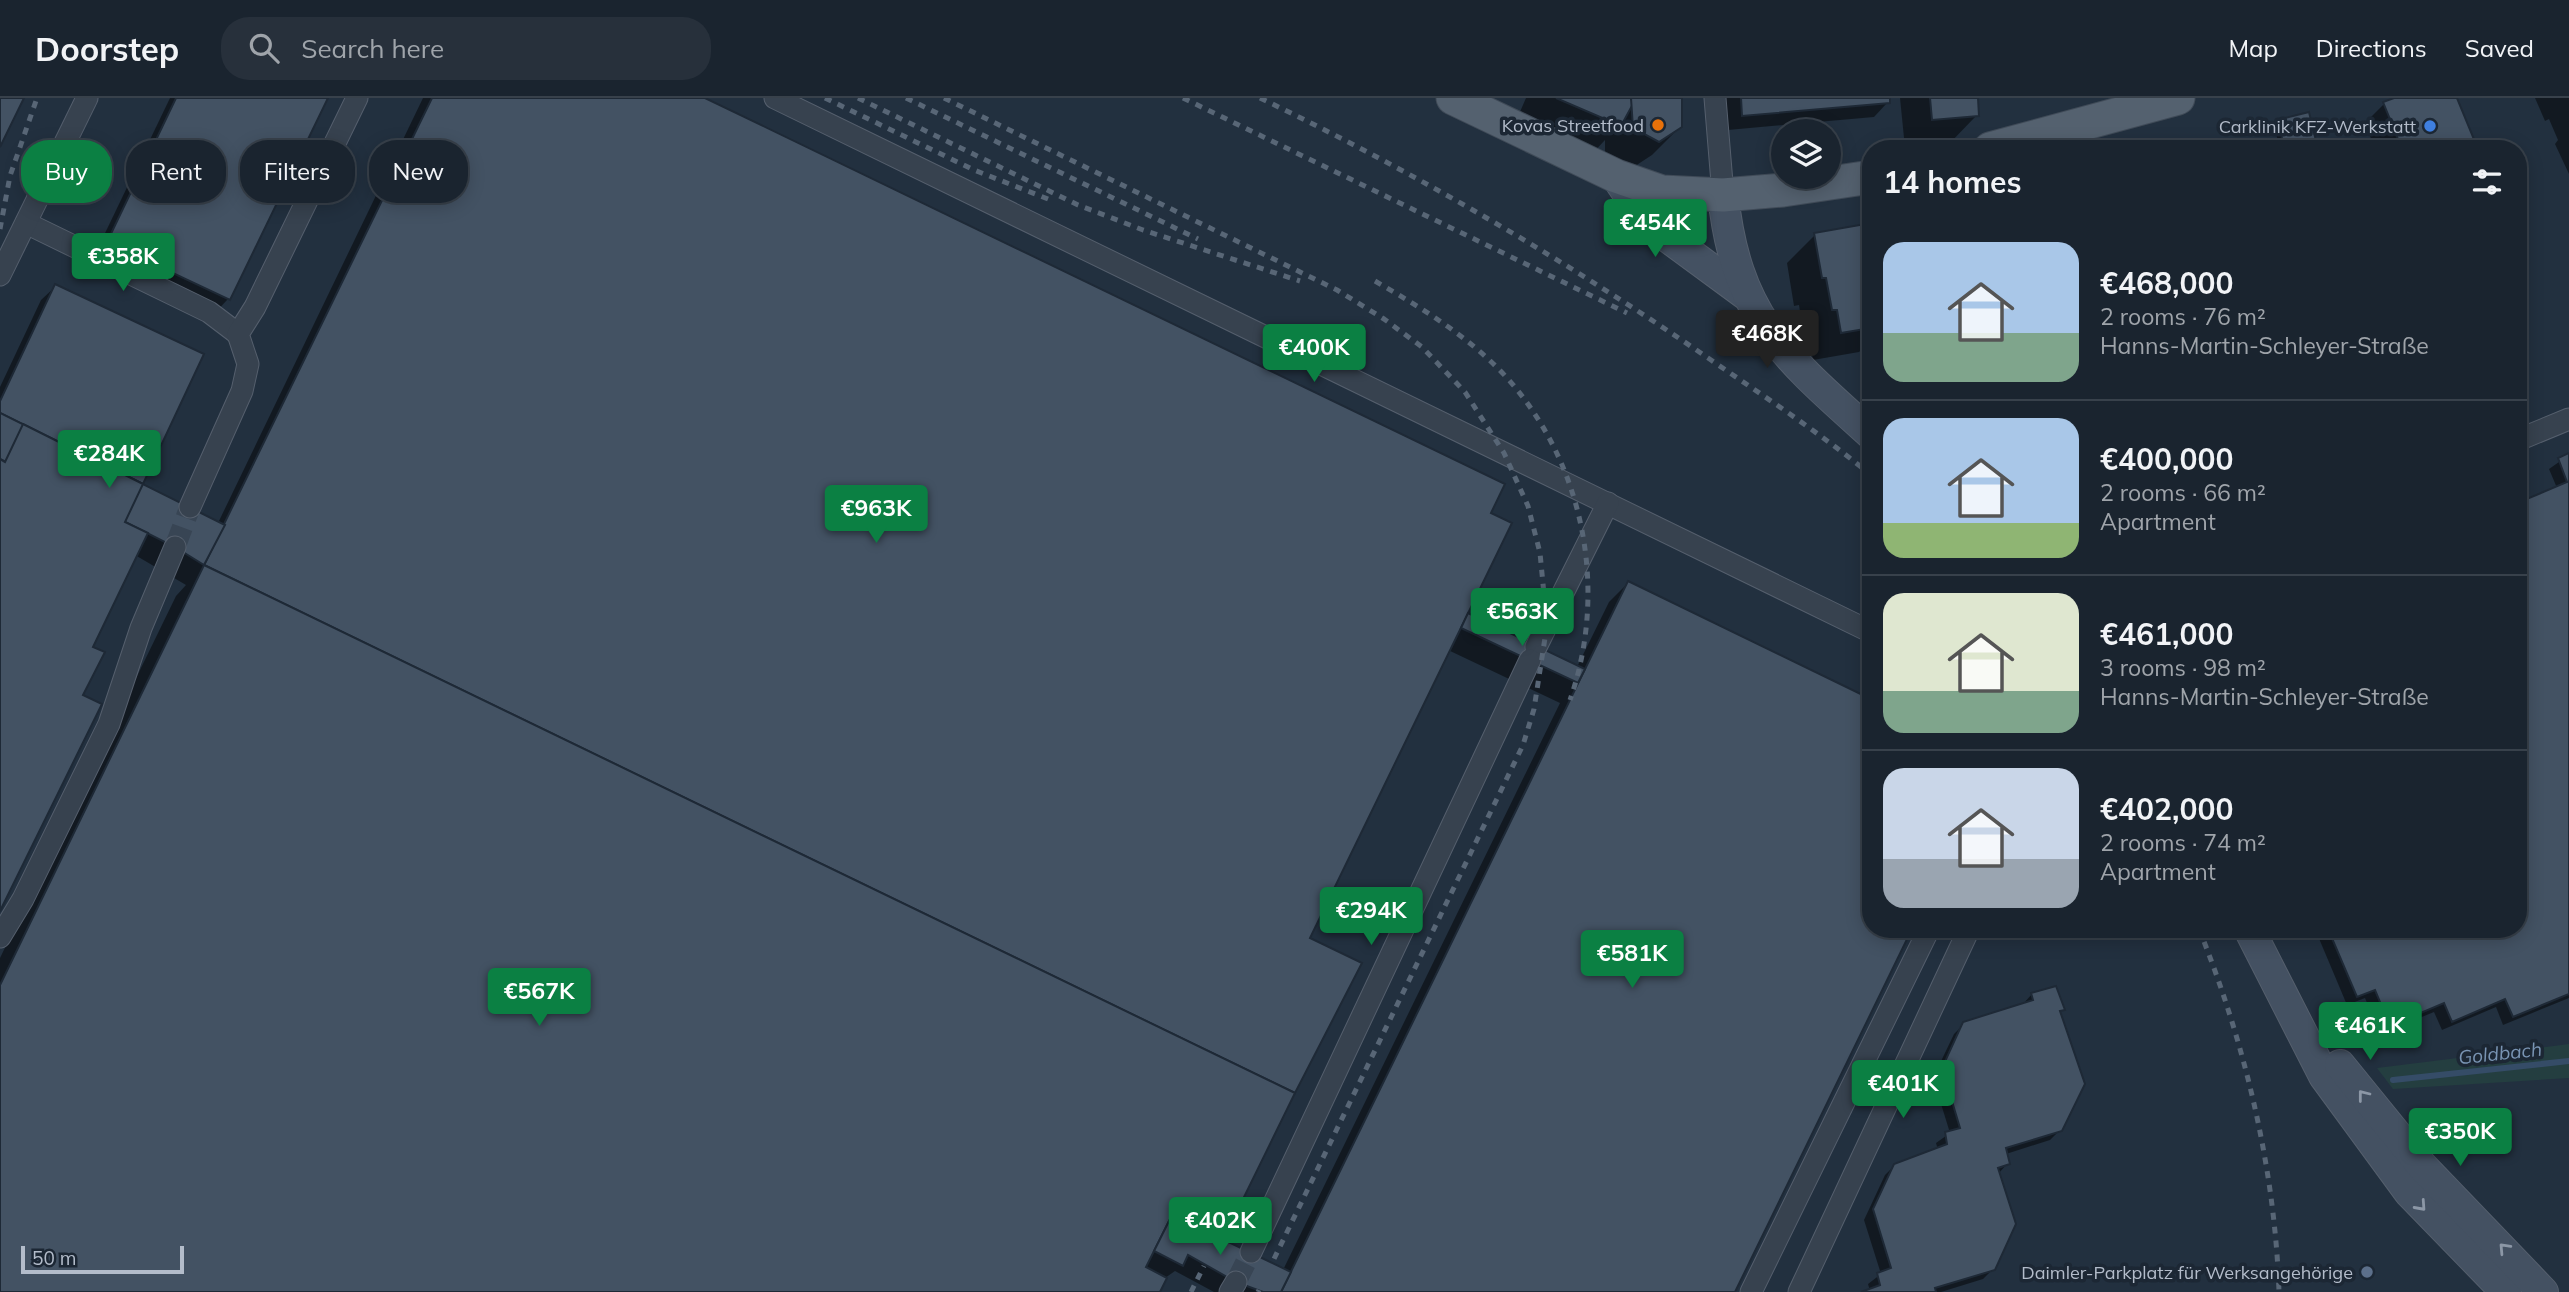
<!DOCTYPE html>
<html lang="en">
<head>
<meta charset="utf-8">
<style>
  :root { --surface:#1a242f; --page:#27303b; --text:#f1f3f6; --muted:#9fa4aa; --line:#38414b; --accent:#0b8043 }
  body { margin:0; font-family:Mulish,sans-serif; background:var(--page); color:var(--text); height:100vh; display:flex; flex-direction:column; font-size:26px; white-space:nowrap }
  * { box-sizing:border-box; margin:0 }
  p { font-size:23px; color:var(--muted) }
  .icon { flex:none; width:38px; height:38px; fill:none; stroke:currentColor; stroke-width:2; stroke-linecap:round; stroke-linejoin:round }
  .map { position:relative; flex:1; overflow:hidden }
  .panel { position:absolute; left:1862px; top:42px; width:665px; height:798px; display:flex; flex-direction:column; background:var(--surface); border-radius:28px; box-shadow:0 4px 18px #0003,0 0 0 2px var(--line) }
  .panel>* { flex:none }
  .guide { position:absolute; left:21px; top:42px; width:665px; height:63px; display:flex; gap:14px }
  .fabs { position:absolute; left:1771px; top:21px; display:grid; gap:14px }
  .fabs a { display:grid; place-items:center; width:70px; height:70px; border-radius:50%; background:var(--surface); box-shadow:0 4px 18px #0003,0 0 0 2px var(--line); font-size:35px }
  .scale { position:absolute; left:21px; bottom:18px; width:163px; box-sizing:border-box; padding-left:7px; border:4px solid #b3bcca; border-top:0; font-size:19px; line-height:24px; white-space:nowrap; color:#b3bcca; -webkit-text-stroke:5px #1c2734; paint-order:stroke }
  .price { position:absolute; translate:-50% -60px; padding:0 16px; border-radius:7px; background:var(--accent); color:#fff; font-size:23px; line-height:46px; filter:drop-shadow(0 2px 4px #0008) }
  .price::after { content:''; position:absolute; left:50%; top:42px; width:21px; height:16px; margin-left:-10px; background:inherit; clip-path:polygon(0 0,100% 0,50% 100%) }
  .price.current { background:#222; color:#fff }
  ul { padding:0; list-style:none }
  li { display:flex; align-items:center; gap:21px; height:175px; padding:0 21px }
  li+li { border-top:2px solid var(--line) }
  li span { display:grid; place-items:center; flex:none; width:196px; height:140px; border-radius:21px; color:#555 }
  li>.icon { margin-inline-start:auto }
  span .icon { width:84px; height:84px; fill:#fffc; stroke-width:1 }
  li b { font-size:30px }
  h2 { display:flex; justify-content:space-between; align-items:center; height:84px; padding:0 21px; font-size:30px }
  .tag { padding:0 24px; border-radius:28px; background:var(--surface); box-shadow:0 4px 18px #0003,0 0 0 2px var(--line); font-size:24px; line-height:63px }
  .tag.current { background:var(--accent); color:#fff }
  header { display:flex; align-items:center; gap:42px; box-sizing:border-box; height:98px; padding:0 35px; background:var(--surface); border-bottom:2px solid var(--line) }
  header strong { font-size:33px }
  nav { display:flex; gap:38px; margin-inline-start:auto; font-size:24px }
  .search { width:490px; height:63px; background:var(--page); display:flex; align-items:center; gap:18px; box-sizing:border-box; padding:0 24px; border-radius:28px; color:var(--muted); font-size:26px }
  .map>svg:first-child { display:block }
  .green { fill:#243e40 }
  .shadow { fill:#0007; fill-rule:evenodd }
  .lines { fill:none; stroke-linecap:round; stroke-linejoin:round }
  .stream { stroke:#354c67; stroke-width:6 }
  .building { fill:#435263; stroke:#1e2936; stroke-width:2 }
  .street-tunnel { stroke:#384554; stroke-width:21; stroke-dasharray:21 10; stroke-linecap:butt }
  .street-casing { stroke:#555f6d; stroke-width:23 }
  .secondary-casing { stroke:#555f6d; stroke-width:32 }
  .primary-casing { stroke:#404b58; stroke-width:35 }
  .street { stroke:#37424f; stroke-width:21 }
  .secondary { stroke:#445162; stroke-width:30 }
  .primary { stroke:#54616f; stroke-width:33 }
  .rail { stroke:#586676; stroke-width:5; stroke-dasharray:7 7; stroke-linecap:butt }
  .oneway { stroke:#8c97a6 }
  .food-dot { fill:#e8710a; stroke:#1c2734; stroke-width:2.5 }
  .shop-dot { fill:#3f7fe0; stroke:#1c2734; stroke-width:2.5 }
  .service-dot { fill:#5c6f8a; stroke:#1c2734; stroke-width:2.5 }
  .labels { text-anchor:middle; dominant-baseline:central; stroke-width:7; stroke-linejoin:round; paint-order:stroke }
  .poi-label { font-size:18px; fill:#b3bcca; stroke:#1c2734; text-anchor:end }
  .water-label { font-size:19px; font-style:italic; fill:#7994b3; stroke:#1c2734 }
</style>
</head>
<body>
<header>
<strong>Doorstep</strong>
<div class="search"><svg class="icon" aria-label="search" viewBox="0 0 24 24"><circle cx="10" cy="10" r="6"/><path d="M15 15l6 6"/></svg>Search here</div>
<nav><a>Map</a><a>Directions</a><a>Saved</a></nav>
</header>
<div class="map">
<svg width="2569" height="1194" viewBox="0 0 2569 1194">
  <rect width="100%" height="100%" fill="#22303f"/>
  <!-- green -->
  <polygon class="green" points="2569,946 2569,980 2393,991 2377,970"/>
  <!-- shadow -->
  <g class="shadow">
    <polygon points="170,0 326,0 228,201 214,216 94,158"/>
    <path d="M 423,0 L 701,0 L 1489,415 L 1466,516 L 1577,569 L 1609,504 L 1628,485 L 1733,1194 L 1214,1194 L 1175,1173 L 1165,1180 L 1158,1194 L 0,1194 L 0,860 L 176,498 L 186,487 L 135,457 L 90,549 L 81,598 L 0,809 L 0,289 L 41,202 L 56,188 L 140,387 L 218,425 ZM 1448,552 L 1560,605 L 1283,1172 L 1221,1143 L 1308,841 Z"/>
    <polygon points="1526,0 1679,0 1681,28 1652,57 1629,72 1605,58 1605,42 1592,56 1516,23"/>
    <polygon points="1726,0 1888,0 1888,4 1874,19 1728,32"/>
    <polygon points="1900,0 1976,0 1977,17 1949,46 1905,50"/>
    <polygon points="2398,0 2455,0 2476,51 2375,51 2365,25 2384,6"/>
    <polygon points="2535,0 2569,0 2569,76 2555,46 2558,42 2549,21 2545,23"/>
    <polygon points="2278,24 2316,51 2279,47 2274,28"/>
    <polygon points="1871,127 1871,243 1859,254 1813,262 1809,239 1804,240 1799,207 1794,208 1787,165 1815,137"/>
    <polygon points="2569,357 2569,900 2503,927 2496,909 2442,932 2434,914 2380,936 2365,900 2347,907 2315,831 2518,831 2521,405 2557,390 2549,371"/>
    <polygon points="2032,896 2063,911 2059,916 2060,1032 2050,1042 2006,1056 2008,1065 1998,1076 1993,1171 1983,1181 1941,1194 1866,1194 1870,1193 1868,1186 1881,1176 1864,1122 1885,1077 1895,1067 1938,1052 1936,1045 1950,1035 1933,980 1954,936 1964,926 2023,906"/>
  </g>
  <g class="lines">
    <!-- stream -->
    <polyline class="stream" points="2393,982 2569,963"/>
  </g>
  <!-- building -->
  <g class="building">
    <polygon points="0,0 24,0 0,49"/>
    <polygon points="176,0 328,0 230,202 107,144"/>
    <polygon points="432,0 705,0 1505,386 1491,415 1512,425 1310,840 1362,865 1295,995 204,467"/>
    <polygon points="1556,0 1631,0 1633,6 1621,28"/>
    <polygon points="1631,0 1682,0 1682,29 1659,44 1633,30"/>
    <polygon points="1741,0 1890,0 1890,5 1742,18"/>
    <polygon points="1930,0 1978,0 1979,18 1932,22"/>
    <polygon points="2394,0 2457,0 2478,51 2402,51 2383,4"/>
    <polygon points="2309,14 2318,51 2259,51 2283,44 2277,22"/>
    <polygon points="1871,125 1871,230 1841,235 1837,212 1832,212 1826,180 1822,180 1814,135"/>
    <polygon points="55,186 204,256 143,386 0,315 0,303"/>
    <polygon points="0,315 225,427 204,467 175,449 0,361"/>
    <polygon points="23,326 143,386 125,424 148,435 93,549 105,554 83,597 102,606 0,813 0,361 5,364"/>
    <polygon points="2569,355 2569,896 2513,919 2505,901 2452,924 2444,905 2390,928 2375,892 2357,899 2328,831 2518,831 2518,395 2522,403 2567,384 2558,360"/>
    <polygon points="204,467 1295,995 1223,1142 1172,1117 1146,1169 1167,1180 1160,1194 0,1194 0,887"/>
    <polygon points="1628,483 1871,601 1871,831 1912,831 1735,1194 1281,1194"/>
    <polygon points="1468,515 1585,571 1578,585 1461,530"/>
    <polygon points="2056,888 2065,912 2060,913 2085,986 2062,1033 2006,1050 2010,1066 1998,1070 2016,1126 1995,1172 1935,1190 1936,1194 1861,1194 1880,1187 1877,1175 1891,1170 1873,1111 1894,1066 1947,1046 1945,1034 1960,1030 1942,970 1963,924 2033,902 2031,895"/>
    <polygon points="1172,1117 1291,1174 1281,1194 1263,1194 1236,1184 1188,1157 1183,1168 1154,1153"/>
  </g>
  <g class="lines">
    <!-- street-tunnel -->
    <g class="street-tunnel">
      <polyline points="175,449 190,409"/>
      <polyline points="1236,1184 1251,1154"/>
    </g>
    <defs>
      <g id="street">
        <polyline points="775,0 1871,534"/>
        <polyline points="1715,0 1723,97"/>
        <polyline points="26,125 209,214 238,236"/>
        <polyline points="0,177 87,0"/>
        <polyline points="2518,342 2569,321"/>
        <polyline points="190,409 242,293 248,266 238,236 255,209 357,0"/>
        <polyline points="1536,549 1608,405"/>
        <polyline points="0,839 23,801 109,626 141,530 175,449"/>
        <polyline points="1251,1154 1530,562"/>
        <polyline points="1230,1194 1236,1184"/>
        <polyline points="1751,1194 1929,831"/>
        <polyline points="1799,1194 1969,831"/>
      </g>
      <g id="secondary">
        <polyline points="1616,78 1647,124 1745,196"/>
        <path d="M 1723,97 C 1736,219 1784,258 1871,336"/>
        <polyline points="2249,831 2324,978 2409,1094 2506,1194"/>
        <polyline points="2340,967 2422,1068 2543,1194"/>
      </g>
      <g id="primary">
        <polyline points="1453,0 1616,78 1662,94 1723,97 1783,92 1871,79"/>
        <polyline points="1990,51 2178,0"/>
      </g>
    </defs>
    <!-- street casing -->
    <use href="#street" class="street-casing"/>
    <!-- secondary casing -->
    <use href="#secondary" class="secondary-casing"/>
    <!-- primary casing -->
    <use href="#primary" class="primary-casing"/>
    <!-- street -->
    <use href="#street" class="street"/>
    <!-- secondary -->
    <use href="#secondary" class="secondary"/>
    <!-- primary -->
    <use href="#primary" class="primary"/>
    <!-- rail -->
    <g class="rail">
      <polyline points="825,0 974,72 1053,103"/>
      <polyline points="858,0 1078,107 1143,132 1300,183"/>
      <polyline points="906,0 1198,141"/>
      <polyline points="944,0 1337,192 1384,221 1422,249 1465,294 1504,355 1528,408 1540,455 1547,527 1534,611 1523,647 1272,1165"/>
      <polyline points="1183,0 1627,215"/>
      <path d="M 1260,0 C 1418,76 1567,163 1711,262 C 1765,299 1820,335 1871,377"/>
      <polyline points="0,131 10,78 37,0"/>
      <path d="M 1375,183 C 1423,211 1470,239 1508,281 C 1585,368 1608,493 1570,602"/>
      <path d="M 2199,831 C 2245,945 2275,1071 2279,1194"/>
      <polyline points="1191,1194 1204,1168"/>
      <polyline points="1258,1194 1259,1192"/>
    </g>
  </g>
  <!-- one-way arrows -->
  <defs><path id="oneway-chevron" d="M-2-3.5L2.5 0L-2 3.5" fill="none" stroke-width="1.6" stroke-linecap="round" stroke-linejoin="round" transform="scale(1.75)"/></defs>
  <g class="oneway">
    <use href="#oneway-chevron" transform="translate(2363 997) rotate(-128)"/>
    <use href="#oneway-chevron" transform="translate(2421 1108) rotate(48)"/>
    <use href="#oneway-chevron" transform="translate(2504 1150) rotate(-133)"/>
  </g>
  <!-- markers -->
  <circle class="food-dot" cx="1658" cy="27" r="7"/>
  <circle class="shop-dot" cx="2430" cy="28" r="7"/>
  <circle class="service-dot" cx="2367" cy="1174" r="7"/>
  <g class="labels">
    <!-- poi labels -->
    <g class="poi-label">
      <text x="1644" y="27">Kovas Streetfood</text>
      <text x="2416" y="28">Carklinik KFZ-Werkstatt</text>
      <text x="2353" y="1174">Daimler-Parkplatz für Werksangehörige</text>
    </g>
    <!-- water labels -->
    <g class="water-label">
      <text transform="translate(2500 955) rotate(-6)">Goldbach</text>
    </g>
  </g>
</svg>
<div class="fabs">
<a><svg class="icon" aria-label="layers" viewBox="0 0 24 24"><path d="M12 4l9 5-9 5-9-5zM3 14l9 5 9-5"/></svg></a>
</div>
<div class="scale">50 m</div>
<b class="price" style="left:1655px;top:161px">€454K</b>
<b class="price" style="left:123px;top:195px">€358K</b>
<b class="price current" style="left:1767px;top:272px">€468K</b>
<b class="price" style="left:1314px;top:286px">€400K</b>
<b class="price" style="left:109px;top:392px">€284K</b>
<b class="price" style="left:876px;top:447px">€963K</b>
<b class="price" style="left:1522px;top:550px">€563K</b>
<b class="price" style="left:1371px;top:849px">€294K</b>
<b class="price" style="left:1632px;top:892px">€581K</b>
<b class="price" style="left:539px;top:930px">€567K</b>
<b class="price" style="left:2370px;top:964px">€461K</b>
<b class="price" style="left:1903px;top:1022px">€401K</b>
<b class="price" style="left:2460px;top:1070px">€350K</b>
<b class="price" style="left:1220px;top:1159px">€402K</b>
<div class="guide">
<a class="tag current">Buy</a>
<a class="tag">Rent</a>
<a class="tag">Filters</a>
<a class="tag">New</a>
</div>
<section class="panel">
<h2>14 homes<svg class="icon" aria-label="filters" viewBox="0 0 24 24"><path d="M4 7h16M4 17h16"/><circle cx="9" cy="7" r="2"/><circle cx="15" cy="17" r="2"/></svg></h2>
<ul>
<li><span style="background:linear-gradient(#a9c7e8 65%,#7fa58c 0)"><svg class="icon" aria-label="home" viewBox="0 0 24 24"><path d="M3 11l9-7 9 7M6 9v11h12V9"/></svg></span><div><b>€468,000</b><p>2 rooms · 76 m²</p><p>Hanns-Martin-Schleyer-Straße</p></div></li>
<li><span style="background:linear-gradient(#a9c7e8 75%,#8fb573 0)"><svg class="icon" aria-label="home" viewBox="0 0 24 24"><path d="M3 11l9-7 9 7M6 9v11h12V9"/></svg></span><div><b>€400,000</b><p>2 rooms · 66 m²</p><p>Apartment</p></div></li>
<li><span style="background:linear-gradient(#dfe7d0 70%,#7fa58c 0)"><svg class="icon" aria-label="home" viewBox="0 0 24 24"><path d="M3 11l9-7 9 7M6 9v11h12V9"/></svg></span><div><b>€461,000</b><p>3 rooms · 98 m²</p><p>Hanns-Martin-Schleyer-Straße</p></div></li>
<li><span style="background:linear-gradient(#c9d6e8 65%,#9aa5b1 0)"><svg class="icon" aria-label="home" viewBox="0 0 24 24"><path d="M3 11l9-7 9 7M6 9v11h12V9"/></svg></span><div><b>€402,000</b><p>2 rooms · 74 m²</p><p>Apartment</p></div></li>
</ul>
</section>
</div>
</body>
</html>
